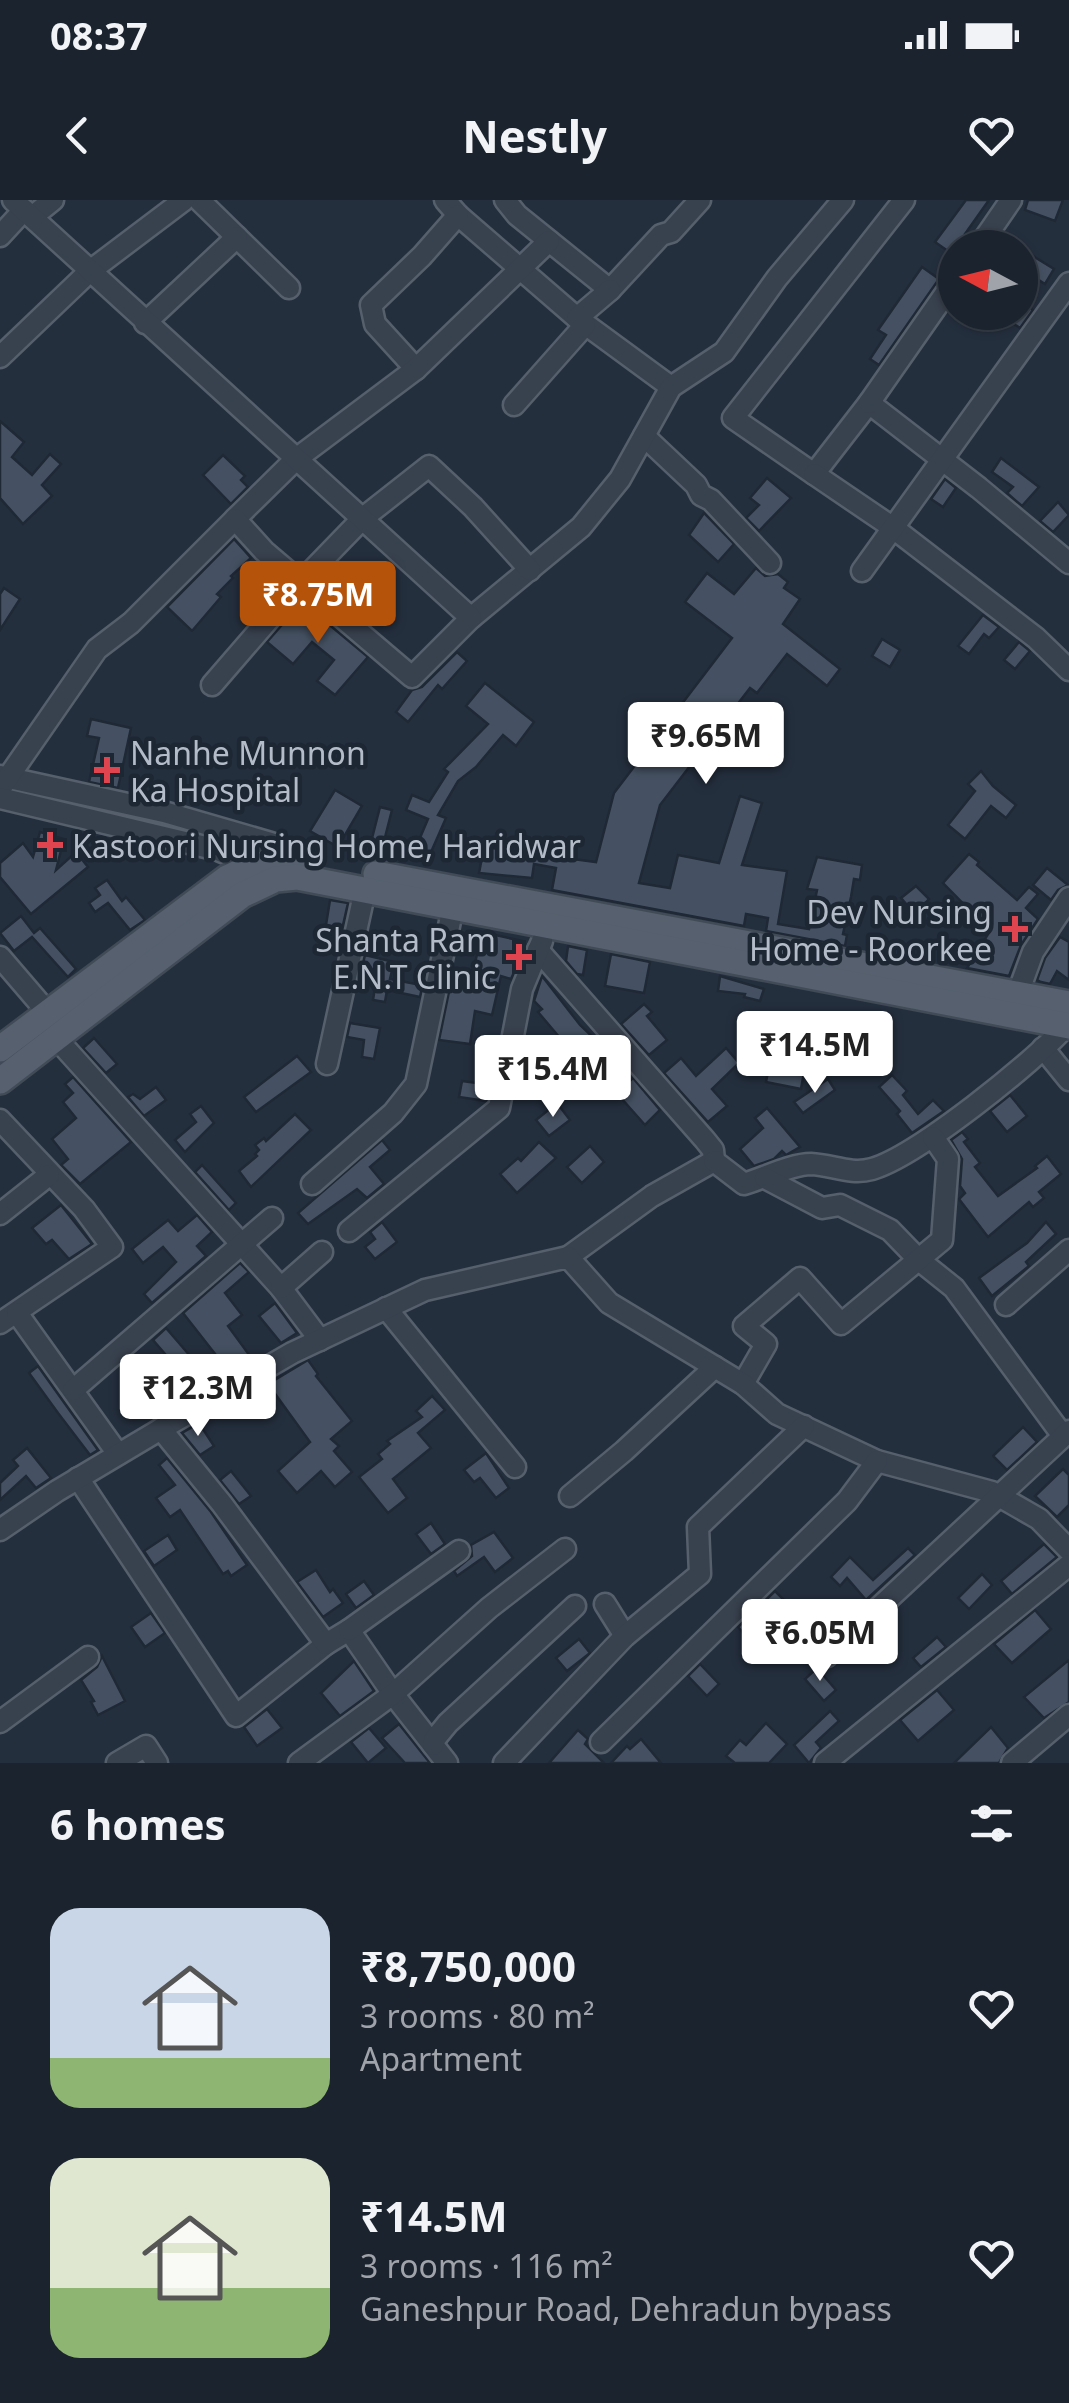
<!DOCTYPE html>
<html lang="en">
<head>
<meta charset="utf-8">
<style>
  :root { --surface:#1b232e; --page:#242b36; --text:#f1f3f6; --muted:#a0a4aa; --line:#39404a; --accent:#b45309 }
  body { margin:0; font-family:"Noto Sans",sans-serif; background:var(--page); color:var(--text); height:100vh; display:flex; flex-direction:column; font-size:38px; white-space:nowrap }
  * { box-sizing:border-box; margin:0 }
  p { font-size:32px; color:var(--muted) }
  .icon { flex:none; width:55px; height:55px; fill:none; stroke:currentColor; stroke-width:2; stroke-linecap:round; stroke-linejoin:round }
  .map { position:relative; height:1563px; overflow:hidden }
  .sheet { display:flex; flex-direction:column; background:var(--surface); flex:1 }
  .sheet>* { flex:none }
  .needle { width:65px; rotate:277deg }
  .buttons { position:absolute; left:938px; top:30px; display:grid; gap:20px }
  .buttons a { display:grid; place-items:center; width:100px; height:100px; border-radius:50%; background:var(--surface); box-shadow:0 2px 8px #0004,0 0 0 2px var(--line); font-size:50px }
  .price { position:absolute; translate:-50% -85px; padding:0 22px; border-radius:10px; background:#fff; color:#222; font-size:32px; line-height:65px; filter:drop-shadow(0 2px 5px #0008) }
  .price::after { content:''; position:absolute; left:50%; top:60px; width:30px; height:22px; margin-left:-15px; background:inherit; clip-path:polygon(0 0,100% 0,50% 100%) }
  .price.current { background:var(--accent); color:#fff }
  ul { padding:0; list-style:none }
  li { display:flex; align-items:center; gap:30px; height:250px; padding:0 50px }
  li span { display:grid; place-items:center; flex:none; width:280px; height:200px; border-radius:30px; color:#555 }
  li>.icon { margin-inline-start:auto }
  span .icon { width:120px; height:120px; fill:#fffc; stroke-width:1 }
  li b { font-size:42px }
  h2 { display:flex; justify-content:space-between; align-items:center; height:120px; padding:0 50px; font-size:42px }
  .status { display:flex; justify-content:space-between; align-items:center; height:70px; padding:0 50px; background:var(--surface); direction:ltr }
  .status svg { height:28px; fill:currentColor }
  header { display:flex; justify-content:space-between; align-items:center; height:130px; padding:0 50px; background:var(--surface); font-size:45px; font-weight:700 }
  .map>svg:first-child { display:block }
  .building { fill:#455162; stroke:#1f2835; stroke-width:2.5 }
  .lines { fill:none; stroke-linecap:round; stroke-linejoin:round }
  .minor-casing { stroke:#565f6c; stroke-width:25 }
  .major-casing { stroke:#414a57; stroke-width:30 }
  .minor { stroke:#38414e; stroke-width:20 }
  .major { stroke:#56606e; stroke-width:25 }
  .health-dot { fill:#e0444e; stroke:#1d2633; stroke-width:4 }
  .labels { text-anchor:middle; dominant-baseline:central; stroke-width:9; stroke-linejoin:round; paint-order:stroke }
  .poi-label { font-size:32px; fill:#b4bcc9; stroke:#1d2633; text-anchor:start }
</style>
</head>
<body>
<div class="status"><b>08:37</b><svg viewBox="0 0 49 12"><path d="M0 12V9h3v3zM5 12V6h3v6zM10 12V3h3v9zM15 12V0h3v12zM26 1h20v11H26zM47 4h2v5h-2z"/></svg></div>
<header><svg class="icon" aria-label="back" viewBox="0 0 24 24"><path d="M15 5l-7 7 7 7"/></svg>Nestly<svg class="icon" aria-label="heart" viewBox="0 0 24 24"><path d="M12 20l-8-8c-3-5 5-10 8-4 3-6 11-1 8 4z"/></svg></header>
<div class="map">
<svg width="1069" height="1563" viewBox="0 0 1069 1563">
  <rect width="100%" height="100%" fill="#242f3e"/>
  <!-- building -->
  <g class="building">
    <polygon points="966,0 989,0 965,34 969,37 964,48 955,48 955,56 935,42"/>
    <polygon points="1028,0 1063,0 1055,21 1025,10"/>
    <polygon points="1020,48 1054,69 1045,84 1020,68"/>
    <polygon points="922,67 939,79 879,165 870,159 886,135 878,130"/>
    <polygon points="1020,102 1033,110 1020,128 996,112 1020,112"/>
    <polygon points="0,221 24,242 12,257 32,275 50,254 61,264 42,285 52,296 23,324 0,298"/>
    <polygon points="223,255 245,276 241,280 248,287 231,304 203,275"/>
    <polygon points="1001,258 1039,287 1022,306 1007,293 1013,287 992,272"/>
    <polygon points="767,278 791,298 759,331 746,318 759,305 750,298"/>
    <polygon points="945,279 956,288 943,307 931,299"/>
    <polygon points="1058,302 1069,315 1053,332 1040,321"/>
    <polygon points="704,313 734,344 718,362 689,335"/>
    <polygon points="234,339 251,358 231,376 233,378 217,394 221,397 192,431 167,407"/>
    <polygon points="756,368 765,376 778,374 788,382 784,388 800,399 783,424 840,469 827,486 787,454 757,493 750,488 660,605 639,683 670,688 678,655 719,663 740,596 762,603 742,665 787,671 778,724 809,729 817,690 807,689 817,657 862,665 860,680 854,679 851,697 843,734 847,735 845,746 766,731 768,718 746,714 744,726 552,690 556,668 534,664 532,678 479,673 484,647 596,662 614,593 732,438 685,402 707,373 734,394"/>
    <polygon points="4,388 20,399 0,430 0,394"/>
    <polygon points="302,402 368,457 335,495 317,481 334,460 312,442 293,464 267,442"/>
    <polygon points="983,415 999,427 989,438 984,434 969,454 958,446"/>
    <polygon points="882,439 900,450 890,467 872,456"/>
    <polygon points="1019,442 1030,451 1015,469 1004,460"/>
    <polygon points="457,452 467,461 442,489 438,485 408,522 396,512 412,490 422,487"/>
    <polygon points="485,483 534,522 516,546 503,535 476,567 458,581 438,615 446,618 428,659 414,652 428,619 406,610 412,595 429,602 448,572 444,569 488,524 466,506"/>
    <polygon points="91,519 131,528 118,588 89,582 99,538 87,536"/>
    <polygon points="981,571 993,586 1016,605 1006,618 991,606 965,639 948,625 975,591 968,584"/>
    <polygon points="335,590 362,606 338,647 310,631"/>
    <polygon points="380,607 392,610 382,649 370,646"/>
    <polygon points="40,632 64,639 56,670 76,652 88,667 31,714 0,677 0,663 23,643 33,657"/>
    <polygon points="969,654 979,662 977,665 1017,700 1029,687 1038,694 1026,708 1038,719 1021,745 1009,776 967,768 990,731 943,683"/>
    <polygon points="1047,668 1068,685 1058,690 1051,700 1033,685"/>
    <polygon points="107,680 122,701 126,697 145,720 130,730 108,703 95,712 89,703 100,695 95,688"/>
    <polygon points="916,686 929,699 915,714 901,698"/>
    <polygon points="330,700 348,703 341,734 325,731"/>
    <polygon points="21,716 34,733 40,728 76,769 68,777 32,737 14,751 0,733"/>
    <polygon points="482,732 522,741 519,761 511,779 501,776 492,815 475,811 470,844 439,840 452,777 471,781"/>
    <polygon points="1060,737 1069,742 1069,780 1057,771 1050,784 1041,782 1037,780 1045,758"/>
    <polygon points="568,746 587,750 583,775 577,774 566,761"/>
    <polygon points="611,754 650,762 644,793 605,786"/>
    <polygon points="365,755 394,762 390,779 416,784 418,772 425,773 420,797 387,790 385,802 373,800 377,775 361,772"/>
    <polygon points="542,776 580,825 598,842 592,847 625,885 633,878 660,910 645,925 605,880 594,888 584,876 588,873 570,852 542,875 531,861 560,838 538,812 542,809 534,801"/>
    <polygon points="720,776 764,789 760,801 744,797 745,794 718,791"/>
    <polygon points="644,804 652,812 647,816 667,840 649,855 621,824"/>
    <polygon points="350,823 380,828 374,859 362,857 364,840 347,837"/>
    <polygon points="780,832 800,835 799,842 809,844 801,889 766,882 770,861 775,862"/>
    <polygon points="94,838 117,864 106,873 83,848"/>
    <polygon points="726,848 739,863 712,889 727,906 708,922 664,873 681,858 696,876"/>
    <polygon points="297,856 311,872 256,912 244,897"/>
    <polygon points="892,875 907,891 903,895 918,914 933,900 944,911 912,933 897,914 900,911 879,887"/>
    <polygon points="73,877 131,942 80,984 61,965 68,959 52,939 76,918 63,902 73,893 65,884"/>
    <polygon points="828,879 835,890 803,913 794,902"/>
    <polygon points="462,881 477,883 476,889 488,891 486,901 459,897"/>
    <polygon points="156,887 166,900 144,916 128,897 133,894 140,899"/>
    <polygon points="1010,895 1027,916 1007,932 990,911"/>
    <polygon points="557,903 570,920 549,936 536,920"/>
    <polygon points="201,906 214,923 185,952 175,940 196,922 190,914"/>
    <polygon points="767,908 800,947 786,955 782,951 774,959 754,966 740,949 763,928 755,918"/>
    <polygon points="295,914 311,930 251,987 239,971 257,956 255,954 259,950 255,945 264,938 266,941"/>
    <polygon points="962,932 968,939 964,942 980,963 975,967 998,996 1037,968 1035,966 1047,956 1061,974 1039,992 1044,998 1033,1007 1029,1002 988,1037 959,999 965,993 960,986 962,959 951,940"/>
    <polygon points="382,940 390,950 370,967 384,984 367,998 357,989 308,1024 298,1013"/>
    <polygon points="539,942 556,958 517,993 500,974 518,958 521,961"/>
    <polygon points="590,946 604,962 582,983 567,967"/>
    <polygon points="202,965 236,1003 229,1010 195,972"/>
    <polygon points="61,1005 92,1044 69,1059 52,1040 46,1044 32,1028"/>
    <polygon points="197,1015 212,1032 197,1046 206,1056 152,1103 144,1094 176,1062 163,1047 143,1063 132,1049 168,1020 178,1031"/>
    <polygon points="382,1022 397,1042 375,1059 365,1047 375,1039 370,1032"/>
    <polygon points="1046,1022 1056,1034 1026,1062 1029,1066 992,1096 979,1078 1027,1043"/>
    <polygon points="240,1063 249,1072 225,1093 242,1115 228,1126 250,1156 230,1173 183,1113"/>
    <polygon points="275,1103 297,1133 281,1143 259,1116"/>
    <polygon points="166,1128 210,1179 184,1198 173,1184 184,1176 153,1140"/>
    <polygon points="308,1160 318,1174 316,1176 352,1221 331,1239 339,1246 334,1251 352,1272 335,1287 321,1271 297,1293 278,1271 310,1242 268,1184"/>
    <polygon points="38,1166 98,1250 90,1255 58,1213 29,1173"/>
    <polygon points="432,1196 445,1210 418,1233 431,1248 393,1279 407,1298 388,1313 359,1277 382,1259 378,1254 390,1244 387,1241 422,1217 416,1211"/>
    <polygon points="199,1223 214,1246 200,1255 182,1233"/>
    <polygon points="1023,1227 1037,1242 1007,1270 993,1256"/>
    <polygon points="27,1248 51,1278 36,1288 26,1276 0,1300 0,1283 18,1266 13,1260"/>
    <polygon points="486,1253 509,1288 496,1298 480,1278 474,1282 464,1270"/>
    <polygon points="167,1258 211,1312 247,1365 231,1376 228,1371 223,1374 180,1310 170,1317 156,1298 175,1285 159,1265"/>
    <polygon points="1063,1269 1069,1275 1069,1305 1057,1317 1035,1296"/>
    <polygon points="231,1271 251,1296 239,1304 220,1280"/>
    <polygon points="431,1323 445,1344 431,1354 416,1334"/>
    <polygon points="494,1332 513,1358 495,1372 484,1357 457,1376 454,1371 472,1356 471,1345"/>
    <polygon points="168,1335 177,1350 154,1366 144,1351"/>
    <polygon points="1044,1344 1057,1357 1012,1394 1001,1381"/>
    <polygon points="908,1348 915,1355 866,1400 847,1378 840,1386 831,1377 850,1357 873,1380"/>
    <polygon points="316,1370 330,1392 333,1389 343,1403 323,1417 297,1382"/>
    <polygon points="982,1374 992,1385 969,1409 958,1398"/>
    <polygon points="364,1381 374,1395 356,1408 346,1394"/>
    <polygon points="775,1391 784,1400 746,1436 738,1427"/>
    <polygon points="1035,1410 1051,1429 1012,1463 994,1444"/>
    <polygon points="151,1413 165,1433 145,1447 131,1427"/>
    <polygon points="937,1437 946,1447 921,1467 913,1458"/>
    <polygon points="579,1439 590,1453 567,1471 556,1458"/>
    <polygon points="102,1456 125,1501 98,1515 91,1502 94,1501 81,1480 97,1467"/>
    <polygon points="1069,1460 1069,1502 1044,1518 1024,1497"/>
    <polygon points="354,1461 374,1491 340,1516 321,1493"/>
    <polygon points="700,1464 719,1484 707,1496 688,1476"/>
    <polygon points="817,1468 836,1490 824,1501 805,1479"/>
    <polygon points="937,1490 954,1510 918,1541 900,1520"/>
    <polygon points="267,1509 282,1528 257,1546 244,1527"/>
    <polygon points="830,1511 839,1521 816,1542 821,1548 809,1563 794,1545"/>
    <polygon points="766,1523 787,1544 769,1563 735,1563 726,1556 740,1540 746,1545"/>
    <polygon points="399,1524 430,1563 405,1563 382,1538"/>
    <polygon points="991,1527 1008,1548 999,1563 954,1563"/>
    <polygon points="369,1528 386,1548 368,1563 351,1542"/>
    <polygon points="578,1530 588,1539 585,1544 604,1563 549,1563"/>
    <polygon points="641,1539 661,1563 611,1563 627,1546 630,1549"/>
  </g>
  <g class="lines">
    <defs>
      <g id="minor">
        <polyline points="199,0 289,88"/>
        <polyline points="445,0 458,15 577,118 671,187"/>
        <polyline points="505,0 517,15 610,90 661,35 671,32 700,0"/>
        <polyline points="904,0 733,218 814,274 869,203 979,288 1069,363"/>
        <polyline points="32,17 53,0"/>
        <polyline points="0,36 24,10"/>
        <polyline points="978,48 1011,0"/>
        <polyline points="145,123 237,37"/>
        <polyline points="0,157 90,71 184,0"/>
        <polyline points="416,169 375,124 371,105 422,56 458,15"/>
        <polyline points="869,203 955,80"/>
        <polyline points="514,205 585,125 577,118 610,90"/>
        <polyline points="644,236 696,285 701,295 711,300 770,363"/>
        <polyline points="814,274 892,327 1036,438 1069,470"/>
        <polyline points="235,319 296,259 416,169 549,41"/>
        <polyline points="862,371 1069,83"/>
        <polyline points="471,418 581,327 620,279 671,187 724,152 777,78 843,0"/>
        <polyline points="212,485 301,382 363,318 429,266 473,307 530,370"/>
        <polyline points="0,576 164,612 271,643 300,660"/>
        <polyline points="0,589 97,449 131,423 235,319 264,351 412,477 471,418 13,0"/>
        <polyline points="0,598 218,650 262,669"/>
        <polyline points="538,750 705,940 713,950 714,961 652,996 568,1057"/>
        <polyline points="0,757 48,813"/>
        <polyline points="1018,793 1033,752 1069,698"/>
        <polyline points="56,838 281,1088 320,1140"/>
        <polyline points="1043,848 1069,880"/>
        <polyline points="327,864 365,690"/>
        <polyline points="0,920 84,1009 112,1047 0,1123"/>
        <path d="M 714,961 L 744,984 C 764,978 791,964 811,964 C 833,965 850,975 872,969 C 917,956 1034,862 1066,826"/>
        <polyline points="765,978 822,1008 840,1005 890,1030 919,1060 954,1088 1063,1236"/>
        <polyline points="312,984 393,913 416,884 453,707"/>
        <polyline points="0,1014 49,975"/>
        <polyline points="349,1031 499,908 522,789 542,741"/>
        <polyline points="281,1088 322,1052"/>
        <polyline points="1006,1105 1069,1050"/>
        <polyline points="386,1108 515,1267"/>
        <polyline points="17,1113 118,1254"/>
        <polyline points="743,1184 766,1144 744,1126 800,1078 841,1124 942,1040 948,959 933,937"/>
        <polyline points="73,1190 272,1018"/>
        <polyline points="161,1229 292,1153 425,1090 568,1057 609,1103 743,1184 777,1214 877,1261 992,1292 1039,1319 1069,1350"/>
        <polyline points="78,1278 236,1516 326,1444"/>
        <polyline points="570,1296 624,1251 715,1167"/>
        <polyline points="0,1330 57,1291 161,1229 222,1304 326,1444 349,1430 393,1494 447,1563"/>
        <polyline points="605,1404 625,1436"/>
        <polyline points="349,1430 459,1351"/>
        <polyline points="827,1456 1069,1231"/>
        <polyline points="0,1522 88,1457"/>
        <polyline points="601,1542 847,1301 877,1261"/>
        <polyline points="433,1545 434,1540 448,1523 575,1406"/>
        <polyline points="117,1563 146,1546 157,1563"/>
        <polyline points="299,1563 393,1494 489,1408 565,1349"/>
        <polyline points="504,1563 625,1436 700,1374 698,1327 804,1226"/>
        <polyline points="825,1563 1069,1365"/>
        <polyline points="1012,1563 1069,1515"/>
      </g>
      <g id="major">
        <polyline points="376,674 1069,804"/>
        <polyline points="0,849 227,678 254,665 297,661"/>
        <polyline points="0,881 242,695 276,679 297,677 1069,826"/>
      </g>
    </defs>
    <!-- minor casing -->
    <use href="#minor" class="minor-casing"/>
    <!-- major casing -->
    <use href="#major" class="major-casing"/>
    <!-- minor -->
    <use href="#minor" class="minor"/>
    <!-- major -->
    <use href="#major" class="major"/>
  </g>
  <!-- markers -->
  <g class="health-dot">
    <path d="M102 555h10v10h10v10h-10v10h-10v-10h-10v-10h10z"/>
    <path d="M45 630h10v10h10v10h-10v10h-10v-10h-10v-10h10z"/>
    <path d="M1010 714h10v10h10v10h-10v10h-10v-10h-10v-10h10z"/>
    <path d="M514 742h10v10h10v10h-10v10h-10v-10h-10v-10h10z"/>
  </g>
  <g class="labels">
    <!-- poi labels -->
    <g class="poi-label">
      <text x="130" y="552">Nanhe Munnon<tspan x="130" dy="37">Ka Hospital</tspan></text>
      <text x="72" y="645">Kastoori Nursing Home, Haridwar</text>
      <text x="992" y="711" text-anchor="end">Dev Nursing<tspan x="992" dy="37">Home - Roorkee</tspan></text>
      <text x="496" y="739" text-anchor="end">Shanta Ram<tspan x="496" dy="37">E.N.T Clinic</tspan></text>
    </g>
  </g>
</svg>
<div class="buttons">
<a><svg class="needle" viewBox="-14 -14 28 28"><path d="M0-13l5 13h-10z" fill="#e53935"/><path d="M0 13l5-13h-10z" fill="#a0a4aa"/></svg></a>
</div>
<b class="price current" style="left:318px;top:446px">₹8.75M</b>
<b class="price" style="left:706px;top:587px">₹9.65M</b>
<b class="price" style="left:815px;top:896px">₹14.5M</b>
<b class="price" style="left:553px;top:920px">₹15.4M</b>
<b class="price" style="left:198px;top:1239px">₹12.3M</b>
<b class="price" style="left:820px;top:1484px">₹6.05M</b>
</div>
<section class="sheet">
<h2>6 homes<svg class="icon" aria-label="filters" viewBox="0 0 24 24"><path d="M4 7h16M4 17h16"/><circle cx="9" cy="7" r="2"/><circle cx="15" cy="17" r="2"/></svg></h2>
<ul>
<li><span style="background:linear-gradient(#c9d6e8 75%,#8fb573 0)"><svg class="icon" aria-label="home" viewBox="0 0 24 24"><path d="M3 11l9-7 9 7M6 9v11h12V9"/></svg></span><div><b>₹8,750,000</b><p>3 rooms · 80 m²</p><p>Apartment</p></div><svg class="icon" aria-label="heart" viewBox="0 0 24 24"><path d="M12 20l-8-8c-3-5 5-10 8-4 3-6 11-1 8 4z"/></svg></li>
<li><span style="background:linear-gradient(#dfe7d0 65%,#8fb573 0)"><svg class="icon" aria-label="home" viewBox="0 0 24 24"><path d="M3 11l9-7 9 7M6 9v11h12V9"/></svg></span><div><b>₹14.5M</b><p>3 rooms · 116 m²</p><p>Ganeshpur Road, Dehradun bypass</p></div><svg class="icon" aria-label="heart" viewBox="0 0 24 24"><path d="M12 20l-8-8c-3-5 5-10 8-4 3-6 11-1 8 4z"/></svg></li>
</ul>
</section>
</body>
</html>
